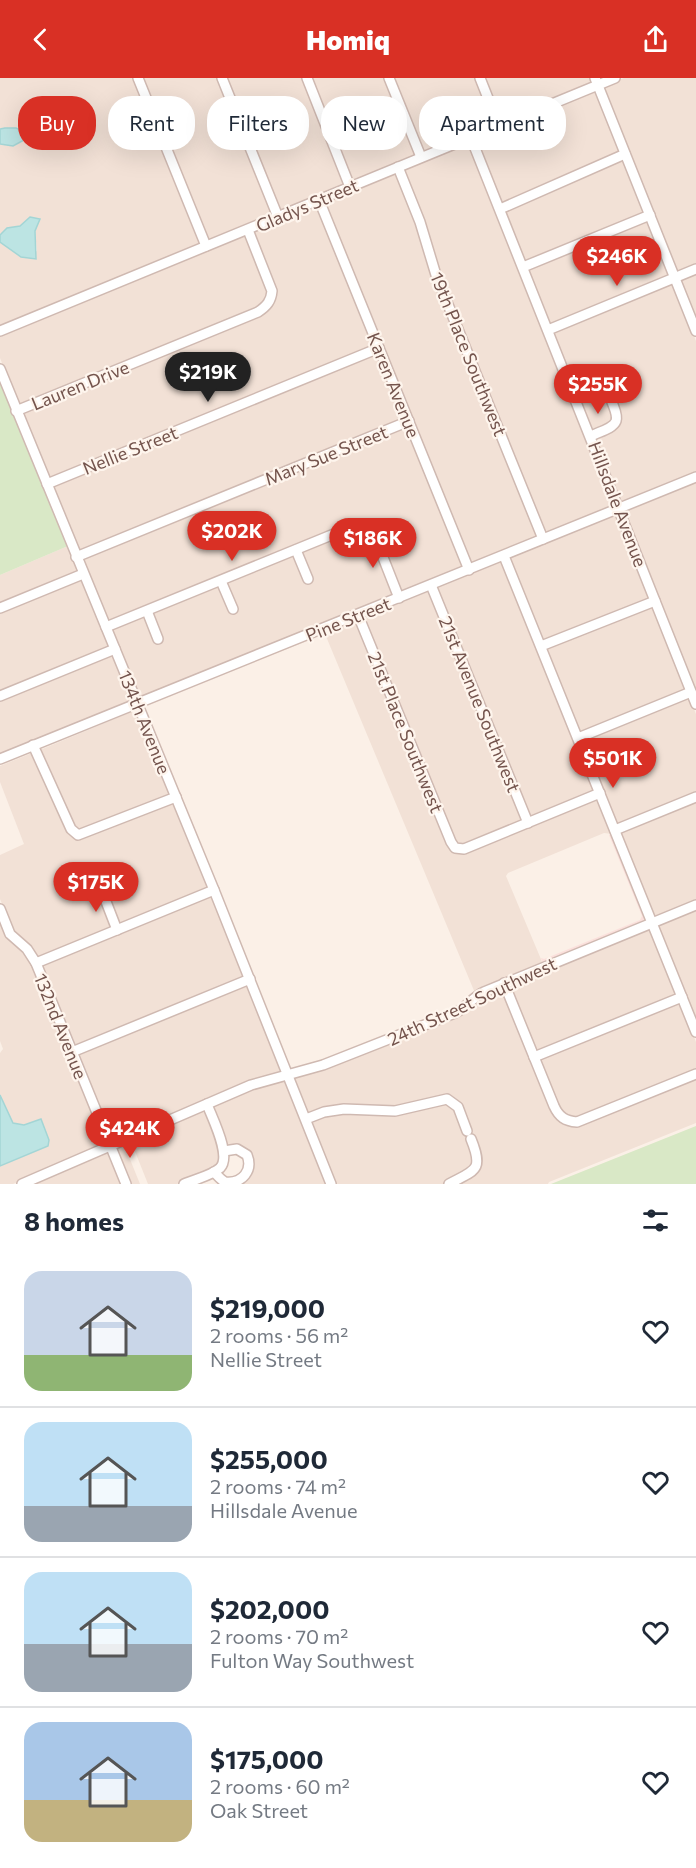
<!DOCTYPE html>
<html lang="en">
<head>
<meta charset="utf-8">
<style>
  :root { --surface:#fff; --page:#f6f6f7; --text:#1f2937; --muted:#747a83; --line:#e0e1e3; --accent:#d93025 }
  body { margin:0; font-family:Commissioner,sans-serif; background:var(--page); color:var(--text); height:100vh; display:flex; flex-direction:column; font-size:22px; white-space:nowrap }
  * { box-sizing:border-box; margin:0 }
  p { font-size:20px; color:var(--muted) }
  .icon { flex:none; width:33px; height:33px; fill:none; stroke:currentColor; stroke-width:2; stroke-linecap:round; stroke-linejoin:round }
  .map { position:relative; height:1106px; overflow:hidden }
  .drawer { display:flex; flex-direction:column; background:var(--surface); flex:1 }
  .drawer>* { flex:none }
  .hud { position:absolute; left:18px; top:18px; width:660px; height:54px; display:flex; gap:12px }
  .price { position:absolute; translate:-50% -51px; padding:0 14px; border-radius:21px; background:var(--accent); color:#fff; font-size:20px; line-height:39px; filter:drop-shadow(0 2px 3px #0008) }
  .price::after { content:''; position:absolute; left:50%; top:36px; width:18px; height:14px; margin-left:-9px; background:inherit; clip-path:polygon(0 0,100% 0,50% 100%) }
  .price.active { background:#222; color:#fff }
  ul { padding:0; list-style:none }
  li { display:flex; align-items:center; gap:18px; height:150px; padding:0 24px }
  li+li { border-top:2px solid var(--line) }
  li span { display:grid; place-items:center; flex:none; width:168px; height:120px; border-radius:18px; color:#555 }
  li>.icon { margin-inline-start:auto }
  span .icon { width:72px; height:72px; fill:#fffc; stroke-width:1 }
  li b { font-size:26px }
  h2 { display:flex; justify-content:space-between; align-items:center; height:72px; padding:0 24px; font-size:26px }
  .tag { padding:0 21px; border-radius:24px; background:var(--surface); box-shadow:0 6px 24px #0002; font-size:21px; line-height:54px }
  .tag.active { background:var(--accent); color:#fff }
  header { display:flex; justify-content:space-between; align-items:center; height:78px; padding:0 24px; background:var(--accent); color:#fff; font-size:27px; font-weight:800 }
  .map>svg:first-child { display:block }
  .residential { fill:#f2e1d6 }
  .commercial { fill:#fbe0dc }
  .green { fill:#d9e8c6 }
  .water { fill:#bce4e3; stroke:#a3d5d5; stroke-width:1.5 }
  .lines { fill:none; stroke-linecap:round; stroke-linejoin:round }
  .minor-casing { stroke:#cfb9b1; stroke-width:12 }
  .minor { stroke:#fff; stroke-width:9 }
  .labels { text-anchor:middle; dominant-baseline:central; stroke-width:4.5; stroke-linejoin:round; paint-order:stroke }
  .street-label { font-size:18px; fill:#74544d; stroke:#fef5ed }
</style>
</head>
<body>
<header><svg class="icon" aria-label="back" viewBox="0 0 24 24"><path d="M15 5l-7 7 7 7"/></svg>Homiq<svg class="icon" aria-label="share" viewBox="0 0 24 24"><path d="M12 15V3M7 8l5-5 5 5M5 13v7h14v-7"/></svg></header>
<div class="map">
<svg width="696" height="1106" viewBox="0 0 696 1106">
  <rect width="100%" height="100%" fill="#fbf0e7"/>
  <!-- residential -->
  <g class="residential">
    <polygon points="0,0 134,0 201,166 0,249 0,164 21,179 37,173 35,153 39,142 30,139 20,148 7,150 0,157 0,66 2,67 5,50 0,51"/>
    <polygon points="142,0 218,0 273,137 208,163"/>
    <polygon points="226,0 303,0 345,107 280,134"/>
    <polygon points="311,0 385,0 416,78 352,104"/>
    <polygon points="393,0 476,0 494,47 423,75"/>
    <polygon points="484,0 591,0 593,5 501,44"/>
    <polygon points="624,0 696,0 696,187 677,195 603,8"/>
    <polygon points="596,11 620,74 502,127 476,62"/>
    <polygon points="469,65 615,428 545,456 440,195 403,91"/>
    <polygon points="622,80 645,135 525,185 505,133"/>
    <polygon points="396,94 538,459 472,487 324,123"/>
    <polygon points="317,126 374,268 49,401 21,334 274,222 253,153"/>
    <polygon points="647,141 670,198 550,248 528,191"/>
    <polygon points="246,156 269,214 268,220 257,231 19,328 0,280 0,257"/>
    <polygon points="696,194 696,242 679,201"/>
    <polygon points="672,204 696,263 696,395 622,425 596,359 620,335 611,311 605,305 595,304 577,311 553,254"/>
    <polygon points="377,274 404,341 78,474 51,407"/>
    <polygon points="595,311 604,314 613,337 609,346 593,353 579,317"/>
    <polygon points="407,347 465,490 401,516 366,444 362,443 108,545 81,480"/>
    <polygon points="696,402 696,616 624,432"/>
    <polygon points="617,435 650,521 543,564 509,479"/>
    <polygon points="357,451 362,451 367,454 371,460 394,518 140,621 111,551 144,538 156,566 162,563 151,535 219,507 231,535 237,532 226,505 294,476 305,505 312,503 301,473"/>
    <polygon points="68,468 78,494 0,526 0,497"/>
    <polygon points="502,482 595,714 530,740 436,509"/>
    <polygon points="81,500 110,570 0,614 0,534"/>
    <polygon points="429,511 523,743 464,768 458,767 454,762 363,538"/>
    <polygon points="653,527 686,612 580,656 546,570"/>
    <polygon points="356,541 451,773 454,775 598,720 612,756 604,755 508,795 506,798 543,886 475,915 325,556 143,627"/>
    <polygon points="113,576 133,624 0,677 0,621"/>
    <polygon points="689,619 696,636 696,716 618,748 583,662"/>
    <polygon points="136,632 171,717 82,753 77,752 40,672"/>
    <polygon points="32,675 67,752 76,760 84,760 174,724 209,810 120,847 102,803 95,806 113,850 38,881 14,854 0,821 0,777 24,766 0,704 0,688"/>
    <polygon points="696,723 696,824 655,840 620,754"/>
    <polygon points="212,817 245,899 75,970 41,887"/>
    <polygon points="696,831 696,944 658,846"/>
    <polygon points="0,841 33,887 104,1066 13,1106 0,1106 0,1088 48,1068 24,1047 13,1045 0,1017 0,975 3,971 0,963"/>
    <polygon points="650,849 677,917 536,974 509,907"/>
    <polygon points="247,905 284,995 206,1023 111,1062 77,976"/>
    <polygon points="502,910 565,1047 570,1048 696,1000 696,1045 549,1104 548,1106 456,1106 473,1099 480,1089 478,1070 473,1056 466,1059 473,1078 473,1087 469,1093 443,1106 335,1106 311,1043 325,1037 446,1024 454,1031 465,1057 472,1054 461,1028 447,1018 395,1029 344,1027 309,1037 294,1000"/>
    <polygon points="680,923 696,964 696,993 577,1040 570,1040 560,1032 538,980"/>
    <polygon points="286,1002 327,1106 243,1106 252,1097 254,1090 253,1082 227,1069 211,1028 252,1011"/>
    <polygon points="204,1031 220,1072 219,1086 177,1106 148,1106 130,1061"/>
    <polygon points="123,1064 140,1106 30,1106"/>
  </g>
  <!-- commercial -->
  <polygon class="commercial" points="612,756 647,843 543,886 541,880 544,881 640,842 642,838 609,757"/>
  <!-- green -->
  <g class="green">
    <polygon points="0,301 68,468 0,497"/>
    <polygon points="696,1048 696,1106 551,1106"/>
  </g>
  <!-- water -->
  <g class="water">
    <polygon points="5,50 16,50 23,53 24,62 13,68 0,66 0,51"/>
    <polygon points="30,139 40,141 35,153 36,181 21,179 0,164 0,157 7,150 20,148"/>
    <polygon points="0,1017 13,1045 24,1047 41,1041 49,1062 48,1068 0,1088"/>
  </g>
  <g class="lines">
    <defs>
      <g id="minor">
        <polyline points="138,0 206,168"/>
        <polyline points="222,0 278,139"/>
        <polyline points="307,0 350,109"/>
        <polyline points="389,0 421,79"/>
        <polyline points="480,0 499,48"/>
        <polyline points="595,0 696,253"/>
        <polyline points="471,60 696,626"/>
        <polyline points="398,89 420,144 436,197 543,461"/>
        <polyline points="319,122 469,492"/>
        <polyline points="500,131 625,76"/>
        <polyline points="523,189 650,137"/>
        <polyline points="548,252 696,191"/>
        <polyline points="0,253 615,0"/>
        <polyline points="0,291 214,812 331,1106"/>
        <path d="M 574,316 C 595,307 602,300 612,324 C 614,330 618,337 616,343 C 613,351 598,354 591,358"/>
        <path d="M 16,333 L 258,234 C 267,228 271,223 272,213 L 248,152"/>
        <polyline points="47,406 379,270"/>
        <polyline points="296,472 308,501"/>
        <polyline points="504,478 696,954"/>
        <polyline points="76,479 409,343"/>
        <polyline points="221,503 233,531"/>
        <polyline points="431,507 528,745"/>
        <polyline points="0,530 83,496"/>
        <polyline points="147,533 158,561"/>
        <polyline points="358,537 451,764 455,770 464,771 600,715"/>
        <path d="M 106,549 L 356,447 C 366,447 370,451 375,459 L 399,520"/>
        <polyline points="541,568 655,523"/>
        <polyline points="0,618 115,571"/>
        <polyline points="578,660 691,614"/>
        <polyline points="33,667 71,751 78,757 176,719"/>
        <polyline points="0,681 696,399"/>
        <polyline points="615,752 696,719"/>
        <polyline points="100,808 117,852"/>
        <polyline points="0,831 10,856 27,871 36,885 126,1106"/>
        <polyline points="36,885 214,812"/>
        <path d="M 504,905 L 554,1028 C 559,1039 565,1043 577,1044 L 696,996"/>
        <polyline points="72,974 250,901"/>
        <polyline points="534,979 682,919"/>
        <polyline points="306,1041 324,1034 344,1031 395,1033 447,1021 458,1029 467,1053"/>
        <path d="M 214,1094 C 217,1097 221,1102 225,1104 C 243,1106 253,1092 247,1077 L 237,1071 L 224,1073"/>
        <path d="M 22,1106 L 251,1007 L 323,987 L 455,935 C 467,929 473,919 484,914 L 696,827"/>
        <path d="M 184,1106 C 195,1101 211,1098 220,1090 C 232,1078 212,1040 207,1026"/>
        <path d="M 449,1106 C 475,1092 484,1093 471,1061"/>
      </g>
    </defs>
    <!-- minor casing -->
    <use href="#minor" class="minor-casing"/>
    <!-- minor -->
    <use href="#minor" class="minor"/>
  </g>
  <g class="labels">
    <!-- street labels -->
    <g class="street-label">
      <text transform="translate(307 127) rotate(-23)">Gladys Street</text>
      <text transform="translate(469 276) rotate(68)">19th Place Southwest</text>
      <text transform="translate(80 307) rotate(-22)">Lauren Drive</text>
      <text transform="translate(394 307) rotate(68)">Karen Avenue</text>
      <text transform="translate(130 372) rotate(-22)">Nellie Street</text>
      <text transform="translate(326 377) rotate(-22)">Mary Sue Street</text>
      <text transform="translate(618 426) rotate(69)">Hillsdale Avenue</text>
      <text transform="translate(348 541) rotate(-22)">Pine Street</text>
      <text transform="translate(480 626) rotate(68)">21st Avenue Southwest</text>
      <text transform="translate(145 644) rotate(68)">134th Avenue</text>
      <text transform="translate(406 654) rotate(68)">21st Place Southwest</text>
      <text transform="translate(472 923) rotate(-25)">24th Street Southwest</text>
      <text transform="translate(61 948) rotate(68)">132nd Avenue</text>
    </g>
  </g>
</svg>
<b class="price" style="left:617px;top:209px">$246K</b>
<b class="price active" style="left:208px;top:325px">$219K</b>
<b class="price" style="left:598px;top:337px">$255K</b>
<b class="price" style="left:232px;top:484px">$202K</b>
<b class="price" style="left:373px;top:491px">$186K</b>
<b class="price" style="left:613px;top:711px">$501K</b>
<b class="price" style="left:96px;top:835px">$175K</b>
<b class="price" style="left:130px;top:1081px">$424K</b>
<div class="hud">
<a class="tag active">Buy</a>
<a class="tag">Rent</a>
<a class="tag">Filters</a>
<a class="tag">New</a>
<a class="tag">Apartment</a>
</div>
</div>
<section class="drawer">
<h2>8 homes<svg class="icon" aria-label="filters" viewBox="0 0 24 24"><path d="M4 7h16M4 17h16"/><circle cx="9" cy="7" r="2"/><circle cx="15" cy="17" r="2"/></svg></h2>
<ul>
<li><span style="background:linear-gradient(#c9d6e8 70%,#8fb573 0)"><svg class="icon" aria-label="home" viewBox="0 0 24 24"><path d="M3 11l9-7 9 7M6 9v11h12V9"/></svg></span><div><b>$219,000</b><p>2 rooms · 56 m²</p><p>Nellie Street</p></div><svg class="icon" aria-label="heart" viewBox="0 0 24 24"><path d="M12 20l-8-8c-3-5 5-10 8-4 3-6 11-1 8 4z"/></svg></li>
<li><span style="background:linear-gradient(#bfe0f5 70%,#9aa5b1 0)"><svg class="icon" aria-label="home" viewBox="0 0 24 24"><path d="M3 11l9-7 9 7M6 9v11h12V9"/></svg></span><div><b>$255,000</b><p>2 rooms · 74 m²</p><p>Hillsdale Avenue</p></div><svg class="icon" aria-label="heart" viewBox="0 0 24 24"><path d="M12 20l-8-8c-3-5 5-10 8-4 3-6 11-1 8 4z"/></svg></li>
<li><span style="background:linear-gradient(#bfe0f5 60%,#9aa5b1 0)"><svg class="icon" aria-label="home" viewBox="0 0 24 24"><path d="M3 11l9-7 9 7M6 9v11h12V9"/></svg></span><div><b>$202,000</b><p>2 rooms · 70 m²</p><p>Fulton Way Southwest</p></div><svg class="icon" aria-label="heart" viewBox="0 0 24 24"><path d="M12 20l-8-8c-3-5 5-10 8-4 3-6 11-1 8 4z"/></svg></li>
<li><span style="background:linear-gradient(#a9c7e8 65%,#c2b280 0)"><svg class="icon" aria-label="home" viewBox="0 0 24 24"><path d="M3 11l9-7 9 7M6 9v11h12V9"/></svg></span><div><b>$175,000</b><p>2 rooms · 60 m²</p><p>Oak Street</p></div><svg class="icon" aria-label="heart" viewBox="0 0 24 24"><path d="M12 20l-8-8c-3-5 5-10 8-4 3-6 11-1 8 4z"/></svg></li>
</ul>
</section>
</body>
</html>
